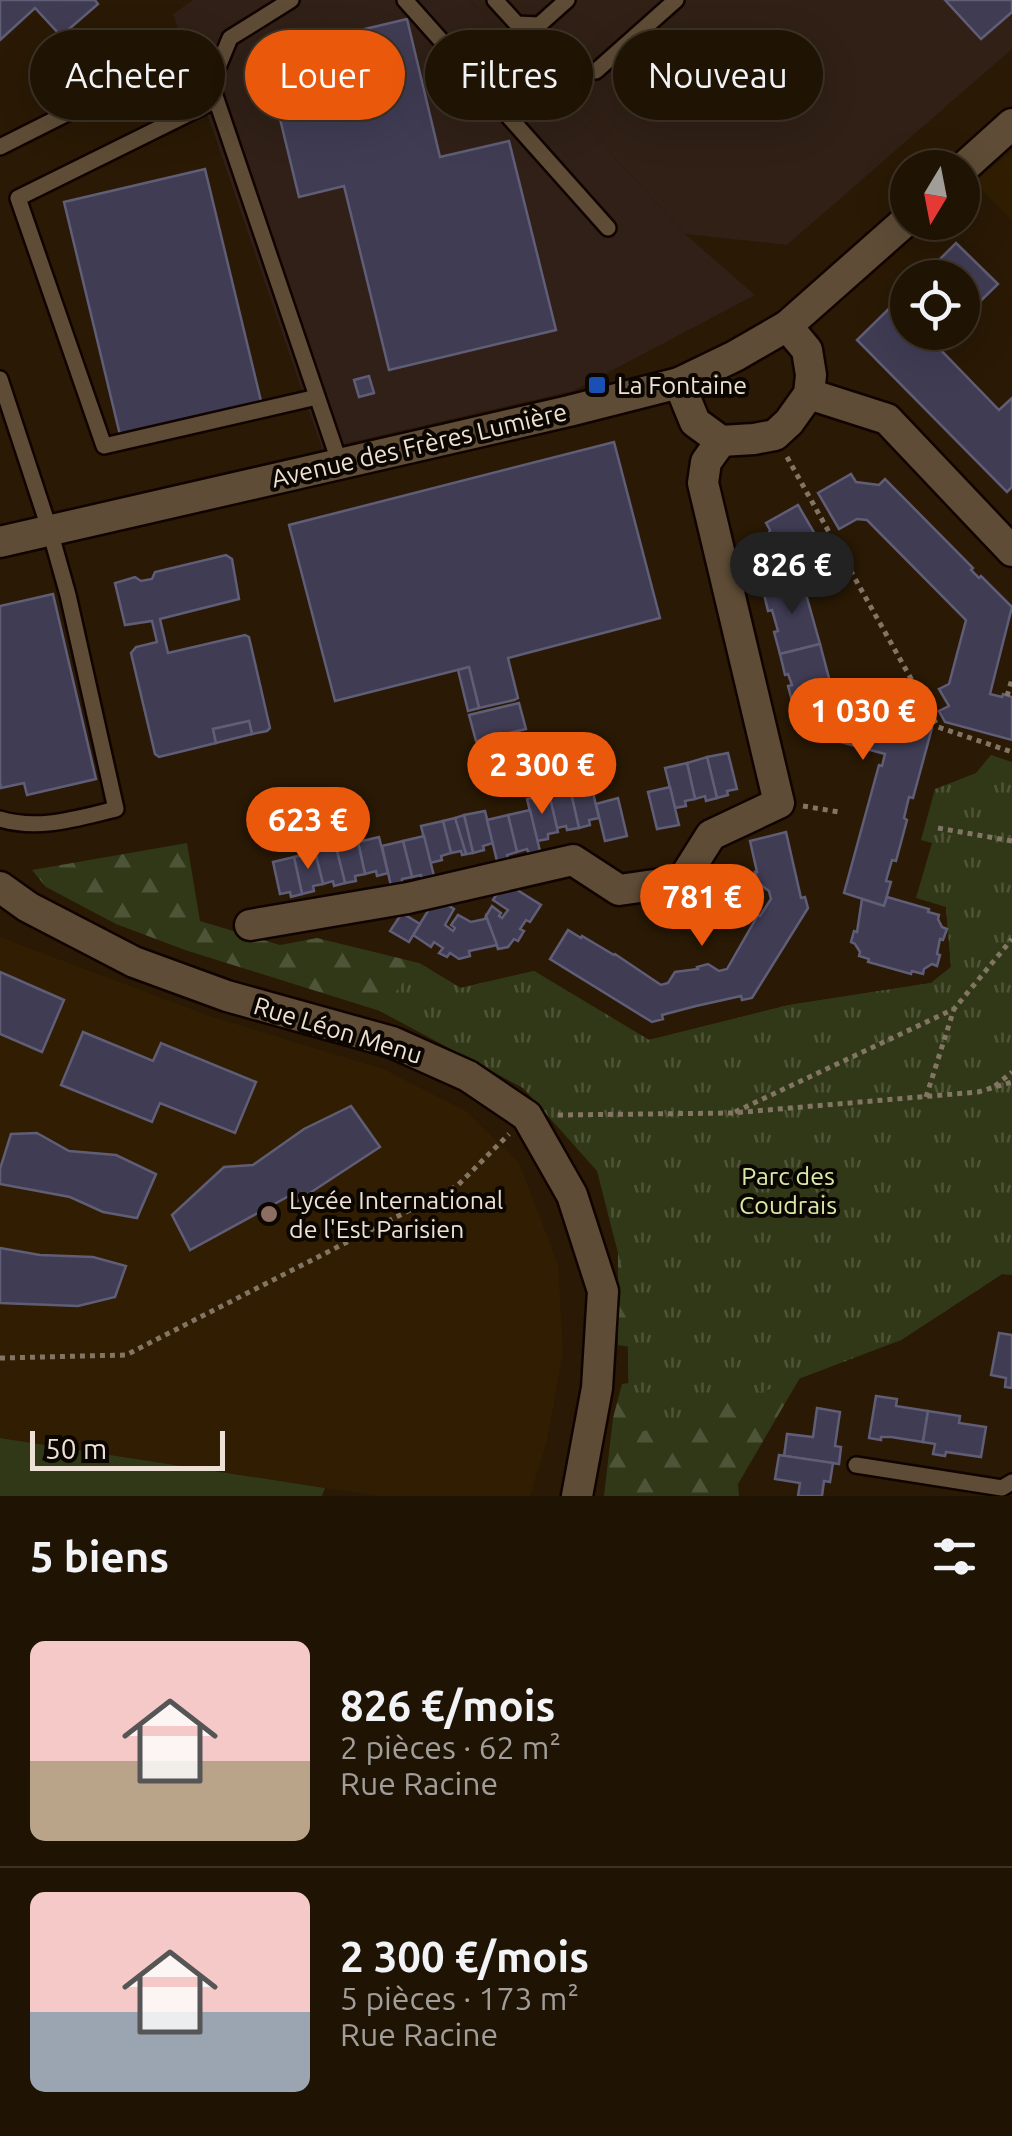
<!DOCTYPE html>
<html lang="fr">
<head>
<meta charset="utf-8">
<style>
  :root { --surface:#1f1304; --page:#2c2013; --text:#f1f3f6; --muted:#a19e9a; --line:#3c3226; --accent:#ea580c }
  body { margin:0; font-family:Ubuntu,sans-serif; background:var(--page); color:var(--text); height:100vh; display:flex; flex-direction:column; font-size:38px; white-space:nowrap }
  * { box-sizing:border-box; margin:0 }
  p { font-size:32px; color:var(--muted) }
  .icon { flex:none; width:55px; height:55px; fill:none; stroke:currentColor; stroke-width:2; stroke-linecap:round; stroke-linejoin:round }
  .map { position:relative; height:1496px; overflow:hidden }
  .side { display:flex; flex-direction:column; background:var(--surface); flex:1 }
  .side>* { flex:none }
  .guide { position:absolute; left:30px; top:30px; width:952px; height:90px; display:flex; gap:20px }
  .needle { width:65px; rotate:190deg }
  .controls { position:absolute; left:890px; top:150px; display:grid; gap:20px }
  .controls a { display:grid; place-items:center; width:90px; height:90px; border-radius:50%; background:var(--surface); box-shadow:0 10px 40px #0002,0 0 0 2px var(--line); font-size:50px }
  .scale { position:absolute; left:30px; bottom:25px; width:195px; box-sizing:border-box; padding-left:10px; border:5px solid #ece1d4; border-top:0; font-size:28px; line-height:35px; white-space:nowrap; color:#ece1d4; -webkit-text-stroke:8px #0c0601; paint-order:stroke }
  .price { position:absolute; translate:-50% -85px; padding:0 22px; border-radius:35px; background:var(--accent); color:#fff; font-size:32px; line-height:65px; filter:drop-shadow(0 2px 5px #0008) }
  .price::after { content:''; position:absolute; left:50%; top:60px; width:30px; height:22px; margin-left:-15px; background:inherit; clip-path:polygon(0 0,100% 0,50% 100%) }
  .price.active { background:#222; color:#fff }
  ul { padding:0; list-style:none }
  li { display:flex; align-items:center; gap:30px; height:250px; padding:0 30px }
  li+li { border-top:2px solid var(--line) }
  li span { display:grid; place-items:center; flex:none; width:280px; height:200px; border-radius:15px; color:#555 }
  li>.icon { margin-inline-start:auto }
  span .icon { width:120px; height:120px; fill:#fffc; stroke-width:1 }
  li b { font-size:42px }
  h2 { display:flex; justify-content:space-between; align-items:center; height:120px; padding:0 30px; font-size:42px }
  .tag { padding:0 35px; border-radius:45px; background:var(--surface); box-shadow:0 10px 40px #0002,0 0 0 2px var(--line); font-size:35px; line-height:90px }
  .tag.active { background:var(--accent); color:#fff }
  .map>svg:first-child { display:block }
  .commercial { fill:#302017 }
  .industrial { fill:#302016 }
  .built { fill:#311e02 }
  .green { fill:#303817 }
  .forest { fill:url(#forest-firs) }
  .park { fill:url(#park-tufts) }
  .building { fill:#3f3c54; stroke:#605d77; stroke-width:2.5 }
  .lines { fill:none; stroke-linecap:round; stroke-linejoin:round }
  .lane-casing { stroke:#110400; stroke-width:20 }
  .street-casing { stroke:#110400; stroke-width:35 }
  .path { stroke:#837564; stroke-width:5; stroke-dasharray:5 5; stroke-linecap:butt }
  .lane { stroke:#5e4c36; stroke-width:15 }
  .street { stroke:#5e4c36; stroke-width:30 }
  .transit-dot { fill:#1a4fb4; stroke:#0c0601; stroke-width:4 }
  .education-dot { fill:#8d6e63; stroke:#0c0601; stroke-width:4 }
  .labels { text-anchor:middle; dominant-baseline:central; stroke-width:8; stroke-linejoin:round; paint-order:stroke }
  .poi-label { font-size:25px; fill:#ece1d4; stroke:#0c0601; text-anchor:start }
  .street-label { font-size:25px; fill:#ece1d4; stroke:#0c0601 }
  .park-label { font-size:25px; fill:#d8eaa9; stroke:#0c0601 }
</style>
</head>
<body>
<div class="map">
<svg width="1012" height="1496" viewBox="0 0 1012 1496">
  <defs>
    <pattern id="forest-firs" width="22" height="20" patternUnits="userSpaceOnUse" patternTransform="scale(2.5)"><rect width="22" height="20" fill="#303817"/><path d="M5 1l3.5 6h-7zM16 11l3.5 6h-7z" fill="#4e5438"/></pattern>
    <pattern id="park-tufts" width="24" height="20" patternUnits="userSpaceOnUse" patternTransform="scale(2.5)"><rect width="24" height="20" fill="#303817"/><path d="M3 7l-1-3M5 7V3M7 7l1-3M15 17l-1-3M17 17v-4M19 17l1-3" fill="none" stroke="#4e5438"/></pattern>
  </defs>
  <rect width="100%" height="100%" fill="#291905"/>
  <!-- commercial -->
  <polygon class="commercial" points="193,0 470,0 685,234 755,295 573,391 322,449 173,14"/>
  <!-- industrial -->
  <polygon class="industrial" points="470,0 1012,0 1012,49 787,245 685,234"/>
  <!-- built -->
  <g class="built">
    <polygon points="1012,151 1012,220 974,182"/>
    <polygon points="0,937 210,1016 383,1069 466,1111 519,1163 558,1264 563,1352 547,1441 530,1496 378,1496 0,1438"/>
  </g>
  <!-- green -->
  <polygon class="green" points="0,1438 325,1488 322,1496 0,1496"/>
  <!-- forest -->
  <g class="forest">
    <polygon points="187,843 200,921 280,945 317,938 419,963 460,988 534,971 649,1040 789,1005 931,983 951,967 946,906 1012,895 655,1351 618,1345 618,1137 380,1011 185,950 116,924 46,887 32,870"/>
    <polygon points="934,1256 1012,1275 1002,1274 901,1340 801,1376 738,1484 739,1496 604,1496 613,1418 622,1384 637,1382"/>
  </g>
  <!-- park -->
  <polygon class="park" points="991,755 1012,762 1012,1275 1002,1274 901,1340 788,1383 629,1436 627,1288 597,1171 523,1088 380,1011 419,963 461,988 534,971 649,1040 789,1005 931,983 951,967 946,907 916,898 932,843 921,840 935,789 976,773"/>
  <!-- building -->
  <g class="building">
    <polygon points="0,0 95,0 98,4 61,36 35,8 0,40"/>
    <polygon points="945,0 1012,0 1012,12 981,39"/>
    <polygon points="407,19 440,157 509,141 556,330 389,370 344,186 299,197 264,53"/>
    <polygon points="205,169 261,401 120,435 64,202"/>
    <polygon points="956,243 998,284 962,319 962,278 921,278"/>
    <polygon points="908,290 908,332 949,332 936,345 999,410 1012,398 1012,487 1007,492 857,340"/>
    <polygon points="369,376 374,393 359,397 354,380"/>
    <polygon points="614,442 660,618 508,658 518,698 514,700 479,708 469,667 335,701 289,525"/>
    <polygon points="851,474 856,482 879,485 885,479 973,568 971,570 979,578 981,576 1012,607 990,694 1002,697 1003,694 1012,697 1012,740 945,722 939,711 949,706 939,689 949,684 966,620 867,520 857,519 839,529 818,493"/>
    <polygon points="798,505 819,541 801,551 797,561 802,580 763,590 753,554 761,552 770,530 766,523"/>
    <polygon points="226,555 232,559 239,599 160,619 168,653 245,635 249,637 270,728 267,731 252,734 249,721 213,729 216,743 159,757 155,754 131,653 136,647 157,642 152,621 125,625 115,583 135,577 141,581 152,579 155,572"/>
    <polygon points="802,580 820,644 780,654 774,632 778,631 772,610 768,611 763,590"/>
    <polygon points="53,594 96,779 27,795 24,783 1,788 0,783 0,606"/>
    <polygon points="820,644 834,697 896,714 906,708 916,725 926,719 932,728 913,798 909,797 904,818 907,820 896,861 892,860 886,881 891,882 884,906 844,893 879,765 882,766 885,754 800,731 788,686 792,685 788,674 785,675 780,654"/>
    <polygon points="469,667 479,708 468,711 458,670"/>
    <polygon points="519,703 526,729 476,741 469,715"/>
    <polygon points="249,721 252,734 216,743 213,729"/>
    <polygon points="728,753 737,789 727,791 728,795 717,798 707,757"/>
    <polygon points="707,757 717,798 706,801 705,796 695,799 687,763"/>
    <polygon points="687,763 695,799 685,801 686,806 675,808 665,768"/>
    <polygon points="591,784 599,818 589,820 590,825 579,828 570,789"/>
    <polygon points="670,787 679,825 657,829 648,792"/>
    <polygon points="570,789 579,828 567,830 566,826 557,828 549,794"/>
    <polygon points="549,794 558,832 548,834 548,839 537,841 527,799"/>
    <polygon points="618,798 627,836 605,841 596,804"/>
    <polygon points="530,810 540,851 529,854 527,849 517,852 508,815"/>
    <polygon points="485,811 493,843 483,846 484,850 473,853 464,815"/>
    <polygon points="464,815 473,853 466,854 455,818"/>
    <polygon points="508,815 517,852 507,855 508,859 497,861 487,820"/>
    <polygon points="455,818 466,854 462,855 461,851 451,853 443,821"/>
    <polygon points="443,821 451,853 441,856 442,860 430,863 421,826"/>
    <polygon points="786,832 801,898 805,897 808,908 752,998 742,1000 741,996 696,1006 662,1015 663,1019 652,1022 550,959 568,930 581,938 582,936 614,955 615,954 661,985 668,983 675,972 698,969 697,967 708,964 719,971 727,969 758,915 760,916 771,899 769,891 758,883 755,872 757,872 750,841"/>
    <polygon points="424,836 434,876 422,879 421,875 412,877 403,841"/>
    <polygon points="379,837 388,873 377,876 376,871 365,874 358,842"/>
    <polygon points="403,841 412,877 402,879 402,884 391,886 382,846"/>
    <polygon points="358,842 365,874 355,876 356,881 345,883 336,847"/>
    <polygon points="336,847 345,883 334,886 333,881 323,884 315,852"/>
    <polygon points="315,852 323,884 313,886 314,891 302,894 294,857"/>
    <polygon points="294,857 302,894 291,897 290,892 280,894 273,862"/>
    <polygon points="514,888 541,905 530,922 526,920 520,929 524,931 518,941 514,939 508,947 498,949 486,916 492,906 501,913 499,916 502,918 508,910 493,900 498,892"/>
    <polygon points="887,897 929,909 928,912 939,915 938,919 942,927 947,929 943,940 940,939 937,954 940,955 937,966 932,964 924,969 923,974 912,971 911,974 868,962 869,959 859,956 860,952 855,944 851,942 854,931 857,932 862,899 884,906"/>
    <polygon points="444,903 454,909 445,925 453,931 455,928 451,925 458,915 471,922 485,919 486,916 497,945 469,951 470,956 459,959 450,953 447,957 439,953 443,948 434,942 431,947 413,935 431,906"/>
    <polygon points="402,913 420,924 409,942 390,931"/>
    <polygon points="0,972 64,1000 42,1052 0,1034"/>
    <polygon points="83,1032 153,1061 161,1043 256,1082 235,1133 160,1103 152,1122 61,1085"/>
    <polygon points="351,1106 380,1147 293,1204 289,1196 190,1250 172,1215 224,1167 253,1165 304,1129"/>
    <polygon points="37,1133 69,1151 116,1155 156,1174 137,1218 103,1212 70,1197 0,1184 0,1169 11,1134"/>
    <polygon points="0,1248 40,1255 93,1257 126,1266 115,1297 78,1306 0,1303"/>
    <polygon points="999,1333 1012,1335 1012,1388 1005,1387 1006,1378 991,1375"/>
    <polygon points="876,1396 897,1399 896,1406 928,1411 923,1442 891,1437 881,1437 881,1440 869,1438"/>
    <polygon points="817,1408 840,1412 835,1446 841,1447 839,1464 784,1456 787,1434 813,1437"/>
    <polygon points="928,1411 960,1416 959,1423 986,1427 981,1457 946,1452 945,1456 933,1454 935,1444 923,1442"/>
    <polygon points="779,1455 833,1463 830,1482 824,1481 822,1496 798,1496 800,1483 775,1479"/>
  </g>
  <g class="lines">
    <defs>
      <g id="lane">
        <polyline points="291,0 230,38 211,84 340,464"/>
        <polyline points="405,0 608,228"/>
        <polyline points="495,0 517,24 539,25 567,0"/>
        <polyline points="596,71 676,0"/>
        <polyline points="216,100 18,198 104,446 317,397"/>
        <polyline points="0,147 159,67"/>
        <path d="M 0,379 L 50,531 L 68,595 L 116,809 C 78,818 39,831 0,819"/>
        <polyline points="856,1465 1002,1488 1012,1482"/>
      </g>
      <g id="street">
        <polyline points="962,169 1012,124"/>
        <polyline points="679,383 695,422 721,441 754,439 775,435 789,422 809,394 811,375 807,350 787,326"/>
        <polyline points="809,394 887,419 1012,551"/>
        <polyline points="0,542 569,411 679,383 735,356 787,326 908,219"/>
        <polyline points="0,887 28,907 134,962 227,996 392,1042 468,1076 527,1116 572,1195 603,1291 597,1388 577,1496"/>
        <polyline points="250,925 408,898 573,860 619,890 682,881 711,835 779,803 703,483 706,462 721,441"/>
      </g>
    </defs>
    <!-- lane casing -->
    <use href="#lane" class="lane-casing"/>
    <!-- street casing -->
    <use href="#street" class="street-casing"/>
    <!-- path -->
    <g class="path">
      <polyline points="787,457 938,727 1012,752"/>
      <polyline points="1007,696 1012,679"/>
      <polyline points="803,806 839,812"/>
      <polyline points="938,828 1012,841"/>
      <polyline points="995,1086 1012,1072"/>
      <polyline points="926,1097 954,1009"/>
      <polyline points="735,1112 954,1009 1012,939"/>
      <polyline points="558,1115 732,1113 978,1092 1012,1082"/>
      <polyline points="0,1358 126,1355 457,1186 509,1134"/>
    </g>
    <!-- lane -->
    <use href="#lane" class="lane"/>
    <!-- street -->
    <use href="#street" class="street"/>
  </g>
  <!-- markers -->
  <rect class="transit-dot" x="587" y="375" width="20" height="20" rx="5"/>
  <circle class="education-dot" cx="269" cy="1214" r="10"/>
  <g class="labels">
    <!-- poi labels -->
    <g class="poi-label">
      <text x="617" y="385">La Fontaine</text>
      <text x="289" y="1200">Lycée International<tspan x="289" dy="29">de l'Est Parisien</tspan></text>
    </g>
    <!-- street labels -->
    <g class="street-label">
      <text transform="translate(419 445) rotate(-13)">Avenue des Frères Lumière</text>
      <text transform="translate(338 1030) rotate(17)">Rue Léon Menu</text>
    </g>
    <!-- park labels -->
    <g class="park-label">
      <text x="788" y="1176">Parc des<tspan x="788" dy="29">Coudrais</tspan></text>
    </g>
  </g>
</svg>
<div class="controls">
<a><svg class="needle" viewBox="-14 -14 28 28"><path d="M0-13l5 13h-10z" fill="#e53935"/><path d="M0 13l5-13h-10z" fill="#a19e9a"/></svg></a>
<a><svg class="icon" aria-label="locate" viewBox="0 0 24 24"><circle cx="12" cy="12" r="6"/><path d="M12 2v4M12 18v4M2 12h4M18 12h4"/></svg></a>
</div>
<div class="scale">50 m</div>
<b class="price active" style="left:792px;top:617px">826 €</b>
<b class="price" style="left:863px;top:763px">1 030 €</b>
<b class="price" style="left:542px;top:817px">2 300 €</b>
<b class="price" style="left:308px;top:872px">623 €</b>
<b class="price" style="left:702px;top:949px">781 €</b>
<div class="guide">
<a class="tag">Acheter</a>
<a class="tag active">Louer</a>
<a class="tag">Filtres</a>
<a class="tag">Nouveau</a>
</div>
</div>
<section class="side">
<h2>5 biens<svg class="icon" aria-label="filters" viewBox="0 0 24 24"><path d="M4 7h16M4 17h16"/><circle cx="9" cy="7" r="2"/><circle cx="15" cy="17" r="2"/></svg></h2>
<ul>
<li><span style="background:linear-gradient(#f6c9c9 60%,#b9a48a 0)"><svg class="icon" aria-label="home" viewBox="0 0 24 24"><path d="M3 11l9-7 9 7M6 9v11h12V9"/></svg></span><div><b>826 €/mois</b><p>2 pièces · 62 m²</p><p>Rue Racine</p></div></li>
<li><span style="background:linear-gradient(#f6c9c9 60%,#9aa5b1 0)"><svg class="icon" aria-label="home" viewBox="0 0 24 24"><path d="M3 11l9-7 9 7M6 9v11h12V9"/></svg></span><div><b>2 300 €/mois</b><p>5 pièces · 173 m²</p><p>Rue Racine</p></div></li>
</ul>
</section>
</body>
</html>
